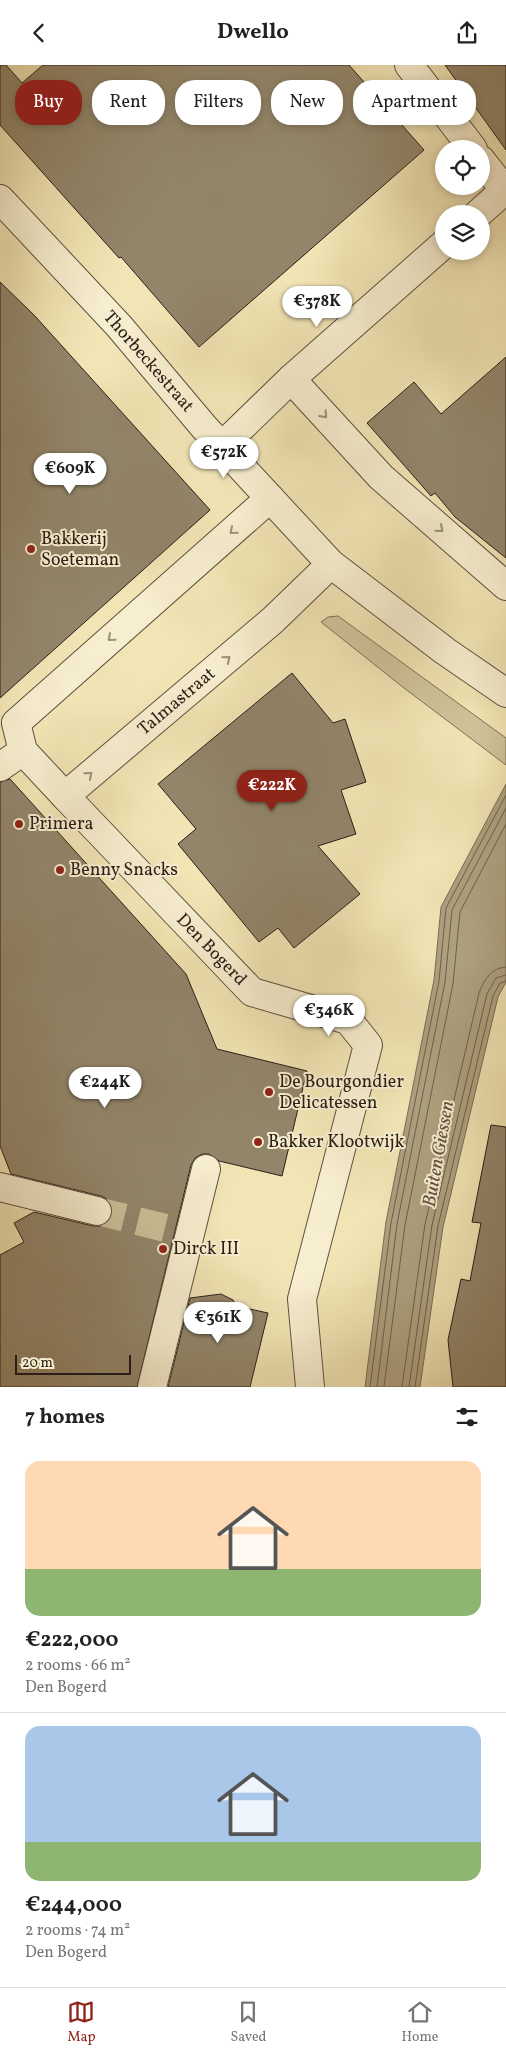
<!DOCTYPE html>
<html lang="en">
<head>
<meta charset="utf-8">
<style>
  :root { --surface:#fff; --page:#f2f2f2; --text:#222; --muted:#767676; --line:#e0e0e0; --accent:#8f2418 }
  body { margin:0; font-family:Vollkorn,serif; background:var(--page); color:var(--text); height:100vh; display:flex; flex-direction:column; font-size:19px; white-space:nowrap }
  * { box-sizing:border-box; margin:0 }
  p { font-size:16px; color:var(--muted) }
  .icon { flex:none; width:28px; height:28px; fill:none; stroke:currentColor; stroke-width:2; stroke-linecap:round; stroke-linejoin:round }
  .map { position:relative; height:1322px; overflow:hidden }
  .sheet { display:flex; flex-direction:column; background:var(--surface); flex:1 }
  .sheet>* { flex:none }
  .guide { position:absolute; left:15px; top:15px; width:476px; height:45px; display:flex; gap:10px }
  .fabs { position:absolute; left:435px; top:75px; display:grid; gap:10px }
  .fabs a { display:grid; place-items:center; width:55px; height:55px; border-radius:50%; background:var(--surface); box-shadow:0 2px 8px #0003; font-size:25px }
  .scale { position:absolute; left:15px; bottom:12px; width:116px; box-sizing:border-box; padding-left:5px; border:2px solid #2b1e18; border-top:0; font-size:14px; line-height:18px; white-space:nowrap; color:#2b1e18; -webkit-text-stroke:4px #f7eecf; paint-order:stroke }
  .price { position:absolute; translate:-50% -42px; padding:0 11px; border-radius:18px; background:#fff; color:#222; font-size:16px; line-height:32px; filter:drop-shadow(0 1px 2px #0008) }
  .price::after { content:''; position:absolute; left:50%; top:30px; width:15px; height:11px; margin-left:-8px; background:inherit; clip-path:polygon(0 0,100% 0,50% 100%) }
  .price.on { background:var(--accent); color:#fff }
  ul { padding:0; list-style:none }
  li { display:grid; align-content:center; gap:10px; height:265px; padding:0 25px }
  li+li { border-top:1px solid var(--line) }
  li span { display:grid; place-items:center; height:155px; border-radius:15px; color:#555 }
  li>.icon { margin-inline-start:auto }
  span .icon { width:90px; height:90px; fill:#fffc; stroke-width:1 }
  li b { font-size:21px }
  h2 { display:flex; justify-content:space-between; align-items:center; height:60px; padding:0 25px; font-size:21px }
  .pill { padding:0 18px; border-radius:20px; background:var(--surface); box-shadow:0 2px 8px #0003; font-size:18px; line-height:45px }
  .pill.on { background:var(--accent); color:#fff }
  header { display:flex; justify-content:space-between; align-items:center; height:65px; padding:0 25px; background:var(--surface); font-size:22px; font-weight:700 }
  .tab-bar { display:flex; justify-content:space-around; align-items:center; height:70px; border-top:1px solid var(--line); background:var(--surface); font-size:14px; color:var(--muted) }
  .tab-bar a { display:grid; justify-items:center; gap:2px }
  .tab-bar .on { color:var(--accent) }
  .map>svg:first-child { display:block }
  .green { fill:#d0c39a; stroke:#7e7059 }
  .water { fill:#aea180; stroke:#7a6d56 }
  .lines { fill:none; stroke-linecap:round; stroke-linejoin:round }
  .shore { stroke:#6c604c; stroke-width:1 }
  .building { fill:#92856a; stroke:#2b1e18 }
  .minor-tunnel { stroke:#cabd96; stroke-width:28; stroke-dasharray:28 14; stroke-linecap:butt }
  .minor-casing { stroke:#5d503f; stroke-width:30 }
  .minor { stroke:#f7eecf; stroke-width:28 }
  .oneway { stroke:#9b907d }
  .poi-dot { fill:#8f2418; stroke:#f7eecf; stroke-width:2 }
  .labels { text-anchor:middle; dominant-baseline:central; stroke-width:4; stroke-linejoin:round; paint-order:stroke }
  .street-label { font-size:18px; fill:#2b1e18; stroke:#f7eecf }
  .poi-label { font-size:18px; fill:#2b1e18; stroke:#f7eecf; text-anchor:start }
  .water-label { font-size:19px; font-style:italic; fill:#5f5242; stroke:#f7eecf }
</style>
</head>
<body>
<header><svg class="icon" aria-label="back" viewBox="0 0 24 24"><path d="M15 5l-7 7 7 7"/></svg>Dwello<svg class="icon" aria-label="share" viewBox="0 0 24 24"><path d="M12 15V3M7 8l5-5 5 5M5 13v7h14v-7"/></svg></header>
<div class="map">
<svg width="506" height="1322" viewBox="0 0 506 1322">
  <rect width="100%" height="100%" fill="#f2e5b5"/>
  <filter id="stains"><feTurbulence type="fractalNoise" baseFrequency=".004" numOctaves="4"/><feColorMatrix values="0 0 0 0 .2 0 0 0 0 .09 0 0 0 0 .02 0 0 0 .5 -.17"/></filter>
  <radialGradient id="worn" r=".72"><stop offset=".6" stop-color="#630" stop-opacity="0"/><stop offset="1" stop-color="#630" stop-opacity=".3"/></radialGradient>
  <!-- green -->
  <polygon class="green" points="338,551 506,673 506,700 404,623 321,557 328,552"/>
  <!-- water -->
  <polygon class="water" points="506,719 506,917 498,932 443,1162 420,1322 365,1322 386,1157 434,915 441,842"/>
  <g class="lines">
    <!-- shore -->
    <g class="shore">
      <polyline points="370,1322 391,1158 439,916 446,843 506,730"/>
      <polyline points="377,1322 397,1159 445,917 452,845 506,743"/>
      <polyline points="384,1322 405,1160 453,919 460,847 506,759"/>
      <path d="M 402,1322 L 425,1159 L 479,928 C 484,915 491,903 506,902"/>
      <polyline points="409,1322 432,1160 487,929 496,913 506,910"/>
      <polyline points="415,1322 438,1161 493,931 500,918 506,916"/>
    </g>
  </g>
  <!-- building -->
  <g class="building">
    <polygon points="0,0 6,0 22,18 43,0 349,0 424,85 199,282 121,192 119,193 0,60"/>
    <polygon points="445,0 506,0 506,85"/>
    <polygon points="0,217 34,250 210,445 0,633"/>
    <polygon points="506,292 506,493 455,452 435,428 431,431 367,358 414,317 441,349"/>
    <polygon points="292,608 333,658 345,654 366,717 341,725 356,769 318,781 360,829 294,883 278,863 259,877 178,779 196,764 158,719"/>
    <polygon points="10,714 186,909 217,984 307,1006 282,1111 219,1096 209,1089 202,1089 195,1093 191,1100 137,1322 0,1322 0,1190 24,1177 14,1158 34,1147 93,1161 101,1161 109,1156 112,1149 112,1141 107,1134 101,1131 11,1109 0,1081 0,717"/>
    <polygon points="491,1060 506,1062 506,1322 453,1322 448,1275 461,1214 470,1216 481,1158 472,1157"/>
    <polygon points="221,1229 233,1235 236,1241 268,1248 250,1322 168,1322 190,1233"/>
  </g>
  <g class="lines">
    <!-- minor-tunnel -->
    <polyline class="minor-tunnel" points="97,1146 182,1167"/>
    <defs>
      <g id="minor">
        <polyline points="409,0 473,84"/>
        <polyline points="481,95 506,127"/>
        <polyline points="0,134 119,261 204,362 331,499 445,586 506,628"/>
        <polyline points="478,149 506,124"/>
        <polyline points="291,314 381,412 506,521"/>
        <polyline points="222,381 291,314 444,179"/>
        <polyline points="270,433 16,658 23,686 65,731 273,555 331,499"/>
        <polyline points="0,702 23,686"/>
        <polyline points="65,731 252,927 348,955 368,980 302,1234 310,1322"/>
        <polyline points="0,1122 97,1146"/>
        <polyline points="152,1322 206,1104"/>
      </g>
    </defs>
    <!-- minor casing -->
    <use href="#minor" class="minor-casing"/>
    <!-- minor -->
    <use href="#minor" class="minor"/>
  </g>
  <!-- one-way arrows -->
  <defs><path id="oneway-chevron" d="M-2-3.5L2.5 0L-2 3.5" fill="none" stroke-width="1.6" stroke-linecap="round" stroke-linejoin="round" transform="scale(1.25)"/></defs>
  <g class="oneway">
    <use href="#oneway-chevron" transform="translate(324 350) rotate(48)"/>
    <use href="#oneway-chevron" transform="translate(440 464) rotate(41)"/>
    <use href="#oneway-chevron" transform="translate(233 466) rotate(139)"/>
    <use href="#oneway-chevron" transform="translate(111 573) rotate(139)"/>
    <use href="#oneway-chevron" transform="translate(227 594) rotate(-40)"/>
    <use href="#oneway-chevron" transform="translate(89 710) rotate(-40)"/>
  </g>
  <!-- markers -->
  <g class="poi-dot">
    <circle cx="31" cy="484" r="5"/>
    <circle cx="19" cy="759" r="5"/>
    <circle cx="60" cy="805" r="5"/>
    <circle cx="269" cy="1027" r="5"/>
    <circle cx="258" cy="1077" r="5"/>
    <circle cx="163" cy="1184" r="5"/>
  </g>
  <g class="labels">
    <!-- street labels -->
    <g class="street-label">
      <text transform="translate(148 297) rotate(49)">Thorbeckestraat</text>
      <text transform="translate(177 637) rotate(-40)">Talmastraat</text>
      <text transform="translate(211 885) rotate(46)">Den Bogerd</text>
    </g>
    <!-- poi labels -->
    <g class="poi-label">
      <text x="41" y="474">Bakkerij<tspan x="41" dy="21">Soeteman</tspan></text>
      <text x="29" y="759">Primera</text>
      <text x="70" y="805">Benny Snacks</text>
      <text x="279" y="1017">De Bourgondier<tspan x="279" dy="21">Delicatessen</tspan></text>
      <text x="268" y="1077">Bakker Klootwijk</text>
      <text x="173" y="1184">Dirck III</text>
    </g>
    <!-- water labels -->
    <g class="water-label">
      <text transform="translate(439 1089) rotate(-80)">Buiten Giessen</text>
    </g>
  </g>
  <rect width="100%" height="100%" filter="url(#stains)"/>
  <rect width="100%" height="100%" fill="url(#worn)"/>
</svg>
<div class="fabs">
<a><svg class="icon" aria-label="locate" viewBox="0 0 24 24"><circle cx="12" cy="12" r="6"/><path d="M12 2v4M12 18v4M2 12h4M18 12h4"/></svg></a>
<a><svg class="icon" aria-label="layers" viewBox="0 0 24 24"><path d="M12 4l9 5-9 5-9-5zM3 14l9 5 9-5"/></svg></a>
</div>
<div class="scale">20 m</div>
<b class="price" style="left:317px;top:263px">€378K</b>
<b class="price" style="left:224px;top:414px">€572K</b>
<b class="price" style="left:70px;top:430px">€609K</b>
<b class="price on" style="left:272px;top:747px">€222K</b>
<b class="price" style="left:329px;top:972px">€346K</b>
<b class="price" style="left:105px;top:1044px">€244K</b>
<b class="price" style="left:218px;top:1279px">€361K</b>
<div class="guide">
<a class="pill on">Buy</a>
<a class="pill">Rent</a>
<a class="pill">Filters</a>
<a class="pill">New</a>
<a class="pill">Apartment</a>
</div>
</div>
<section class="sheet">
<h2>7 homes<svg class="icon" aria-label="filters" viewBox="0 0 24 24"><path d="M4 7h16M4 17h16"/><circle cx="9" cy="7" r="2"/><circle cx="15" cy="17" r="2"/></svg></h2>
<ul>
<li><span style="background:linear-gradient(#ffd9b3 70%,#8fb573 0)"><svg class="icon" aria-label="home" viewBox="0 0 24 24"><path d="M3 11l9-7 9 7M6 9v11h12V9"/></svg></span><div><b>€222,000</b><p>2 rooms · 66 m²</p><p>Den Bogerd</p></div></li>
<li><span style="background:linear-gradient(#a9c7e8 75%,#8fb573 0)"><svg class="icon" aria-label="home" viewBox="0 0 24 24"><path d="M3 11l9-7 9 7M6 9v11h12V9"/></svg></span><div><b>€244,000</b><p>2 rooms · 74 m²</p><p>Den Bogerd</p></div></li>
</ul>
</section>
<nav class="tab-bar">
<a class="on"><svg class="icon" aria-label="map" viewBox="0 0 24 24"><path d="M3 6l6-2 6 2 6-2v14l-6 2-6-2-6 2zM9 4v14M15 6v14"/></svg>Map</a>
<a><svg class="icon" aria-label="saved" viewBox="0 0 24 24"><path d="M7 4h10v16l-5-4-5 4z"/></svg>Saved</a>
<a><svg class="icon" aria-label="home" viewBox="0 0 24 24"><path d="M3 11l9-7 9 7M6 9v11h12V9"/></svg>Home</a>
</nav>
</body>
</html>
